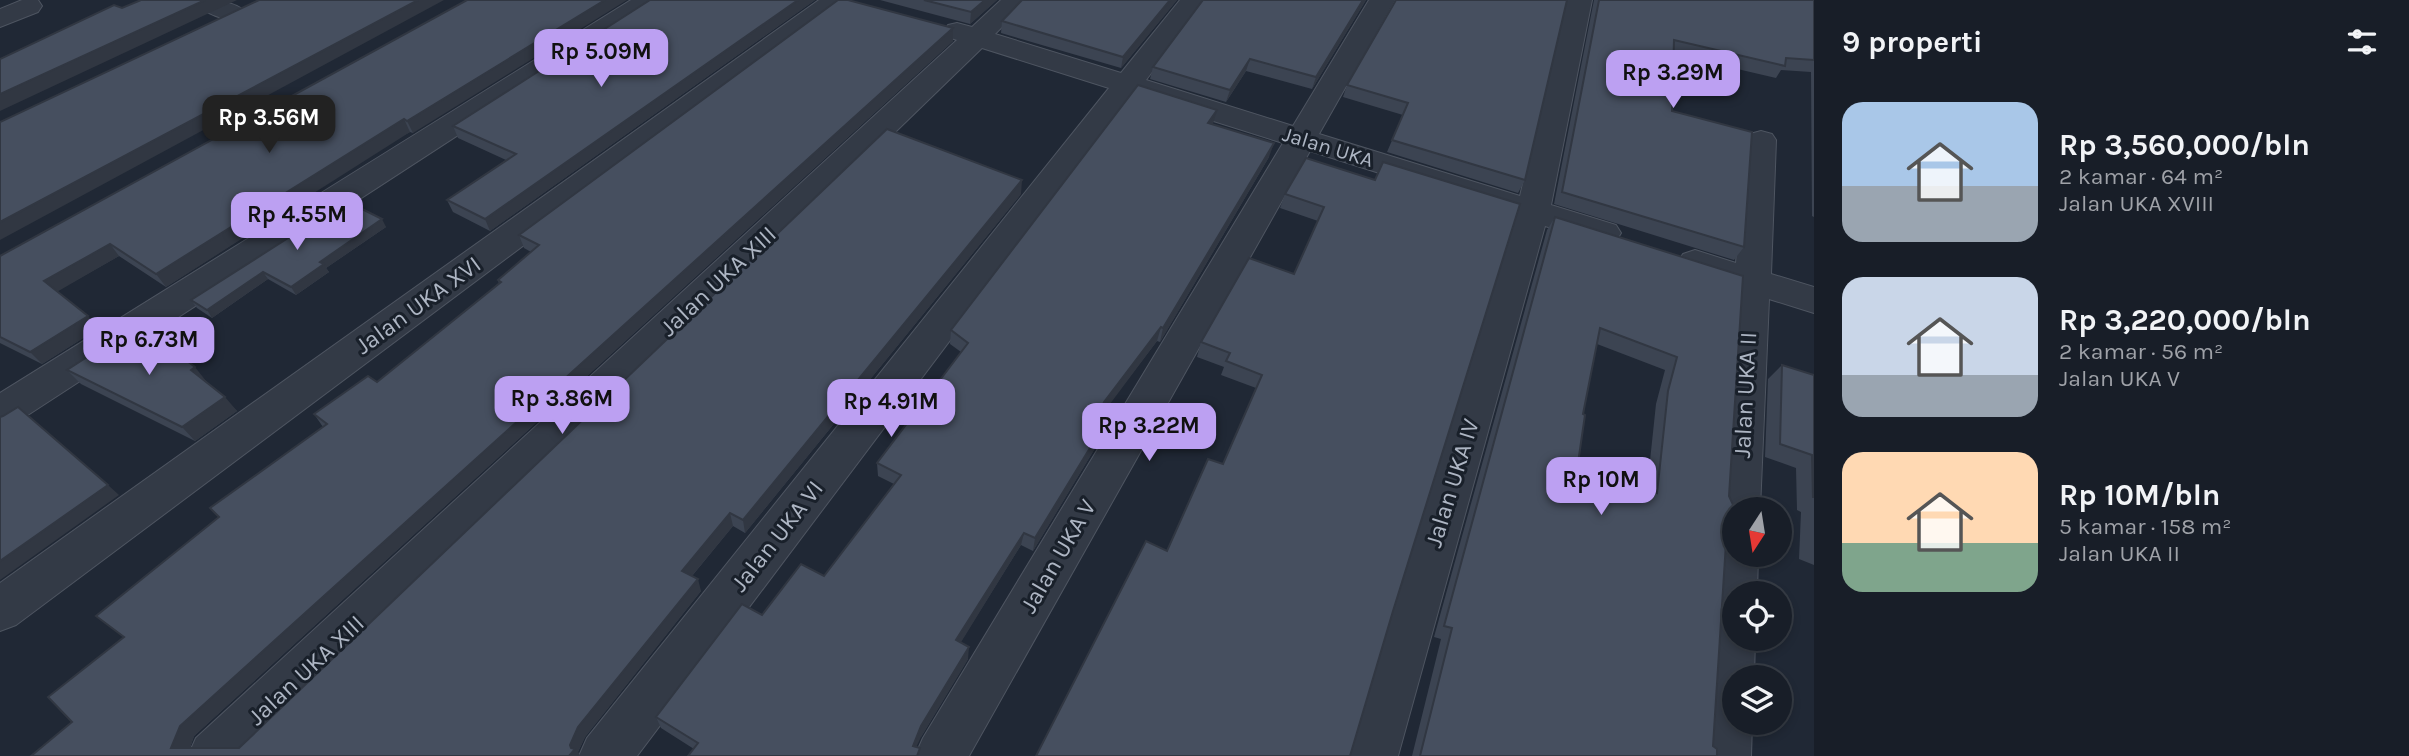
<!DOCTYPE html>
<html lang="id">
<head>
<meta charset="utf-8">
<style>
  :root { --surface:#181e28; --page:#252b34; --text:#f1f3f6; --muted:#9fa2a8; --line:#363c45; --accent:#bca0f2 }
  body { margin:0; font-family:Karla,sans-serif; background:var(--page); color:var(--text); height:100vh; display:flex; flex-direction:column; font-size:26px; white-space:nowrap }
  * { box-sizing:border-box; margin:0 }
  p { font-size:23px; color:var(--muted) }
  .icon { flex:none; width:38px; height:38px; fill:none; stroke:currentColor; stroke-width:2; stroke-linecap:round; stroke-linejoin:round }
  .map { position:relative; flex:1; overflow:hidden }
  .panel { display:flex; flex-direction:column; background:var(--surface); width:595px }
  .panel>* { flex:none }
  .needle { width:46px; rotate:192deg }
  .tools { position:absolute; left:1722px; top:497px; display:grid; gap:14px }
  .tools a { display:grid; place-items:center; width:70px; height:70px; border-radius:50%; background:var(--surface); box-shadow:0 4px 10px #0003,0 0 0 2px var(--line); font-size:35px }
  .price { position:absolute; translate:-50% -60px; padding:0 16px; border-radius:14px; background:var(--accent); color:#111; font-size:23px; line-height:46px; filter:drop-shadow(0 2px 4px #0008) }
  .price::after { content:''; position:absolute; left:50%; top:42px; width:21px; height:16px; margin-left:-10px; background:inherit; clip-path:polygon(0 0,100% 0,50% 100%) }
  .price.active { background:#222; color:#fff }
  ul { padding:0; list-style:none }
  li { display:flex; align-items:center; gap:21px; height:175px; padding:0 28px }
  li span { display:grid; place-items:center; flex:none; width:196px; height:140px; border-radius:21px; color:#555 }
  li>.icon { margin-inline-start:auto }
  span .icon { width:84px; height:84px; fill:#fffc; stroke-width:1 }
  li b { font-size:30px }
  h2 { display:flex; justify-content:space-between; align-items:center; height:84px; padding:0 28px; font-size:30px }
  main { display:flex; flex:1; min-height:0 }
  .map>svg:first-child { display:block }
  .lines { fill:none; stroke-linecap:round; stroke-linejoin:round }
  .minor-casing { stroke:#4e5561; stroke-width:2 }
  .minor { fill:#333a46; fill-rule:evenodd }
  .wall { fill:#3c4452; fill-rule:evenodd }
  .shaded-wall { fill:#313742 }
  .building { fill:#464f5f; stroke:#313742; stroke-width:2; fill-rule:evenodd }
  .labels { text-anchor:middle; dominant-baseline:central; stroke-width:6; stroke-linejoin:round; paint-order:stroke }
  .far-street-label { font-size:21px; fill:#adb5c3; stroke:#19202a }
  .street-label { font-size:24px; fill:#adb5c3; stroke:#19202a }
</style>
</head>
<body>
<main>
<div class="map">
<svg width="1814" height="756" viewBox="0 0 1814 756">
  <rect width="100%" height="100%" fill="#202835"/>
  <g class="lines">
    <defs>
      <g id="minor">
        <polygon points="22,0 38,0 42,6 38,12 0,27 0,9"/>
        <path d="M 192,0 C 211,0 236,0 248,14 L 244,20 C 229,23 201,13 192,0 Z"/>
        <polygon points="631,0 662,0 658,5 14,424 0,428 0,393"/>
        <polygon points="819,0 849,0 845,5 16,625 0,631 0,583"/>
        <polygon points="1001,0 1029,0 995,34 1121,73 1180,0 1206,0 1146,80 1293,126 1369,0 1395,0 1319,134 1520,196 1566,0 1592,0 1551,205 1616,225 1621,233 1616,241 1604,244 1545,226 1398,756 1346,756 1515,216 1310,151 969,756 915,756 923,738 1283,143 1134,96 637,756 579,756 587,738 1109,88 982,48 251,756 188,756 196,738 957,40 948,37 944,31 948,25 957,23 972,27"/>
        <polygon points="1761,131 1772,134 1776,140 1771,274 1814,287 1814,313 1769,299 1760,509 1734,509 1734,525 1724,522 1718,509 1735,287 1683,270 1678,262 1683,254 1695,250 1736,263 1746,140 1750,134"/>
        <polygon points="1734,536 1734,555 1758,555 1757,593 1734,593 1734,639 1755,639 1754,677 1734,677 1734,723 1752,723 1751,756 1699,756 1714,555 1720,541"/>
      </g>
    </defs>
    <!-- minor casing -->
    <use href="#minor" class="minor-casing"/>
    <!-- minor -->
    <use href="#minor" class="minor"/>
  </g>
  <!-- wall -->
  <g class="wall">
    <polygon points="467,0 413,133 410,132 393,141 166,287 119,256 57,291 99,328 42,364 0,343 0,256"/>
    <polygon points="650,0 815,0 490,231 453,212 447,200 506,160 458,138 453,126"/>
    <polygon points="880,0 997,0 970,24"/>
    <polygon points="1177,0 1121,68 1001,33 1002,21"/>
    <polygon points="1203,0 1366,0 1312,89 1246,71 1226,102 1150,79 1153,67"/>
    <polygon points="1396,0 1525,180 1518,193 1387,152 1403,115 1343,97 1347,85"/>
    <polygon points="1594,0 1814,0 1814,217 1812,216 1811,72 1781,70 1776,78 1673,54 1672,111 1744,247 1734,260 1554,204"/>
    <polygon points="953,28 953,41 194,736 190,748 239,748 1021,194 745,533 733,526 692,576 701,591 585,737 578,752 580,756 31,756 72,722 124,637 219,517 210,508 323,427 314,414 377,382 499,284 498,280 531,252 524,248 519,235"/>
    <polygon points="1212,125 1269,157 1160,342 1157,341 1109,404 1115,407 1112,420 1033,551 1021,545 960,643 968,659 921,737 694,749 661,728 656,717 762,615 824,576 894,484 878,476 877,463 961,352 950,344 951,330"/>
    <polygon points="1375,180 1520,204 1167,551 1223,464 1256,388 1221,375 1224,367 1197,357 1201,342 1294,274 1318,221 1280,208 1285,194"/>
    <polygon points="346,201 386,227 326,268 329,272 296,295 268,279 212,318 197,308 191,300"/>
    <path d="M 1555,217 L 1743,276 L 1713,746 L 1717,756 L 1412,756 L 1441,639 L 1434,637 L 1547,230 ZM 1597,344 L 1665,370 L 1656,404 L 1647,489 L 1578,463 L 1583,414 Z"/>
    <polygon points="1782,365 1814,375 1814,565 1799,559 1801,512 1797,510 1796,468 1765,457 1768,379"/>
    <polygon points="67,370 206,381 237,411 195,441 81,384"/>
  </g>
  <!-- shaded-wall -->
  <g class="shaded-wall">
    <polygon points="205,0 237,0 0,111 0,94"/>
    <polygon points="418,0 444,0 0,240 0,222"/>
    <polygon points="605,0 627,0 413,133 407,121"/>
    <polygon points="798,0 815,0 490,231 485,219"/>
    <polygon points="985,0 997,0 970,24 971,12"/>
    <polygon points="1170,0 1177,0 1121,68 1123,57"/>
    <polygon points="1363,0 1366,0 1312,89 1316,77"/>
    <polygon points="953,28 953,41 194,736 187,756 171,748 180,726"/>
    <polygon points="1250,59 1246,71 1226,102 1230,90"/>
    <polygon points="1217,110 1213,124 1204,137 1208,123"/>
    <polygon points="404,119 410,132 166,287 156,274"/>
    <polygon points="1274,143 1269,157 1160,342 1163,328"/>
    <polygon points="1022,180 1021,194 745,533 743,520"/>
    <polygon points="382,219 386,227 326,268 329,272 296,295 291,287 320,262"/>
    <polygon points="110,244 119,256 55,293 44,281"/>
    <polygon points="263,272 268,279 212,318 207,310"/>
    <polygon points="88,316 99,328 42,364 30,352"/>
    <polygon points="1161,327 1157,341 1101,416 1104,402"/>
    <polygon points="195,367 206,381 203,384 191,370"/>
    <polygon points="225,397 237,411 195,441 182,427"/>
    <polygon points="1115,407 1112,420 1033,551 1035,538"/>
    <polygon points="108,485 119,495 0,580 0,561"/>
    <polygon points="730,513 733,526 686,583 682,571"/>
    <polygon points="1024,533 1021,545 955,652 956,640"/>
    <polygon points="698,579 701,591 585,737 578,752 580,756 569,756 571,748 570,745 578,727"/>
    <polygon points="969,647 968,659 921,737 912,756 913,746 921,726"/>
  </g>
  <!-- building -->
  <g class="building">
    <polygon points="141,0 205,0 0,94 0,59 114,5 122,8"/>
    <polygon points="259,0 418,0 0,222 0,122"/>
    <polygon points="467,0 605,0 407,121 404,119 156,274 110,244 44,281 88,316 30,352 0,337 0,256"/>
    <polygon points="650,0 798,0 485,219 447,200 516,154 453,126"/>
    <polygon points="838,0 848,0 953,28 180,726 171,748 239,748 887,129 1022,180 743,520 730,513 682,571 698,579 578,727 570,745 571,748 575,749 569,756 31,756 72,722 48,697 124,637 96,616 219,517 210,508 327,424 314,414 368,376 377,382 501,282 498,280 539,245 519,235"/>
    <polygon points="924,0 985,0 971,12"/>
    <polygon points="1022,0 1170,0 1123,57 1002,21"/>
    <polygon points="1203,0 1363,0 1316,77 1250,59 1230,90 1153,67"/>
    <polygon points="1396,0 1567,0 1525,180 1392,140 1408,103 1347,85"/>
    <polygon points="1599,0 1814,0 1814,60 1786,58 1785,66 1674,40 1672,111 1752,132 1744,247 1562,192"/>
    <polygon points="1138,85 1217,110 1208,123 1274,143 1163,328 1161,327 1104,402 1115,407 1035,538 1024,533 956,640 969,647 921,726 913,746 920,748 917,756 688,756 698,743 656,717 742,604 762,615 801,564 824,576 901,475 877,463 968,343 951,330"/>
    <polygon points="1306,158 1375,180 1383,162 1520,204 1393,611 1350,756 1036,756 1146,541 1167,551 1208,459 1223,464 1262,375 1226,361 1230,353 1201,342 1249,258 1294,274 1324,207 1285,194"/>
    <polygon points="346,201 382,219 320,262 324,264 291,287 263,272 207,310 191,300"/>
    <path d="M 1555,217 L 1743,276 L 1729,496 L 1735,509 L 1734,526 L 1726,543 L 1713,746 L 1717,749 L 1717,756 L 1420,756 L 1452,628 L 1444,626 ZM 1600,328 L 1677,357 L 1668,391 L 1657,493 L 1578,463 L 1585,415 L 1583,414 Z"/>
    <polygon points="138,324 195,367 191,370 225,397 182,427 67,370"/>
    <polygon points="1782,365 1814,375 1814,497 1813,497 1812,455 1780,444"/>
    <polygon points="18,407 108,485 0,561 0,417 3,416"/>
  </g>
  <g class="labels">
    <!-- far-street labels -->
    <g class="far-street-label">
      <text transform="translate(1328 147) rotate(17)">Jalan UKA</text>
    </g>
    <!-- street labels -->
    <g class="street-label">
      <text transform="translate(718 281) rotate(-43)">Jalan UKA XIII</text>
      <text transform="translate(418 305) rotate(-36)">Jalan UKA XVI</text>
      <text transform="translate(1745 395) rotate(-87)">Jalan UKA II</text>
      <text transform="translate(1452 483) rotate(-73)">Jalan UKA IV</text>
      <text transform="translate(777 536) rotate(-52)">Jalan UKA VI</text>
      <text transform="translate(1058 556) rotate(-60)">Jalan UKA V</text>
      <text transform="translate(306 670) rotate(-43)">Jalan UKA XIII</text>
    </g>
  </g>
</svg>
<div class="tools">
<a><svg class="needle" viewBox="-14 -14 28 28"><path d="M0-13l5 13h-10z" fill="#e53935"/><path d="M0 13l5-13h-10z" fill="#9fa2a8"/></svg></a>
<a><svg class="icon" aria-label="locate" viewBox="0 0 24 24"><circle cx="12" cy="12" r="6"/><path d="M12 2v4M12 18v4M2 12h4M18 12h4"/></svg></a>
<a><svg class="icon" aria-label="layers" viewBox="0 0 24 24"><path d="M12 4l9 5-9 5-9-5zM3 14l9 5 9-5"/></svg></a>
</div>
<b class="price" style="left:601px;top:89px">Rp 5.09M</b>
<b class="price" style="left:1673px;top:110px">Rp 3.29M</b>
<b class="price active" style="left:269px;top:155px">Rp 3.56M</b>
<b class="price" style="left:297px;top:252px">Rp 4.55M</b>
<b class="price" style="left:149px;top:377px">Rp 6.73M</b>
<b class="price" style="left:562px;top:436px">Rp 3.86M</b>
<b class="price" style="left:891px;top:439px">Rp 4.91M</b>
<b class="price" style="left:1149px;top:463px">Rp 3.22M</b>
<b class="price" style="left:1601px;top:517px">Rp 10M</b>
</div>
<section class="panel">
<h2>9 properti<svg class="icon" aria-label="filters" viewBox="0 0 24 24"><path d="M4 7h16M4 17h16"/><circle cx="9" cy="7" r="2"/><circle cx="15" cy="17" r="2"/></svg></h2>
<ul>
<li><span style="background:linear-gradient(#a9c7e8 60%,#9aa5b1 0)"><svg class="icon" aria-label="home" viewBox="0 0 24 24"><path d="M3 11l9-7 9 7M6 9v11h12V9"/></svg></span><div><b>Rp 3,560,000/bln</b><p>2 kamar · 64 m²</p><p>Jalan UKA XVIII</p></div></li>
<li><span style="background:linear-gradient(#c9d6e8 70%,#9aa5b1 0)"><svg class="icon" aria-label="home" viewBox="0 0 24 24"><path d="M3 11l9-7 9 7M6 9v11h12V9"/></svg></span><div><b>Rp 3,220,000/bln</b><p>2 kamar · 56 m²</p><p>Jalan UKA V</p></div></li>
<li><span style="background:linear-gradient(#ffd9b3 65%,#7fa58c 0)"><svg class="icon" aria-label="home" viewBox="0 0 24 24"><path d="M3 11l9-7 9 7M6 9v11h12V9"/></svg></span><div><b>Rp 10M/bln</b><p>5 kamar · 158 m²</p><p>Jalan UKA II</p></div></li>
</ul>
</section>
</main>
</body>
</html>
